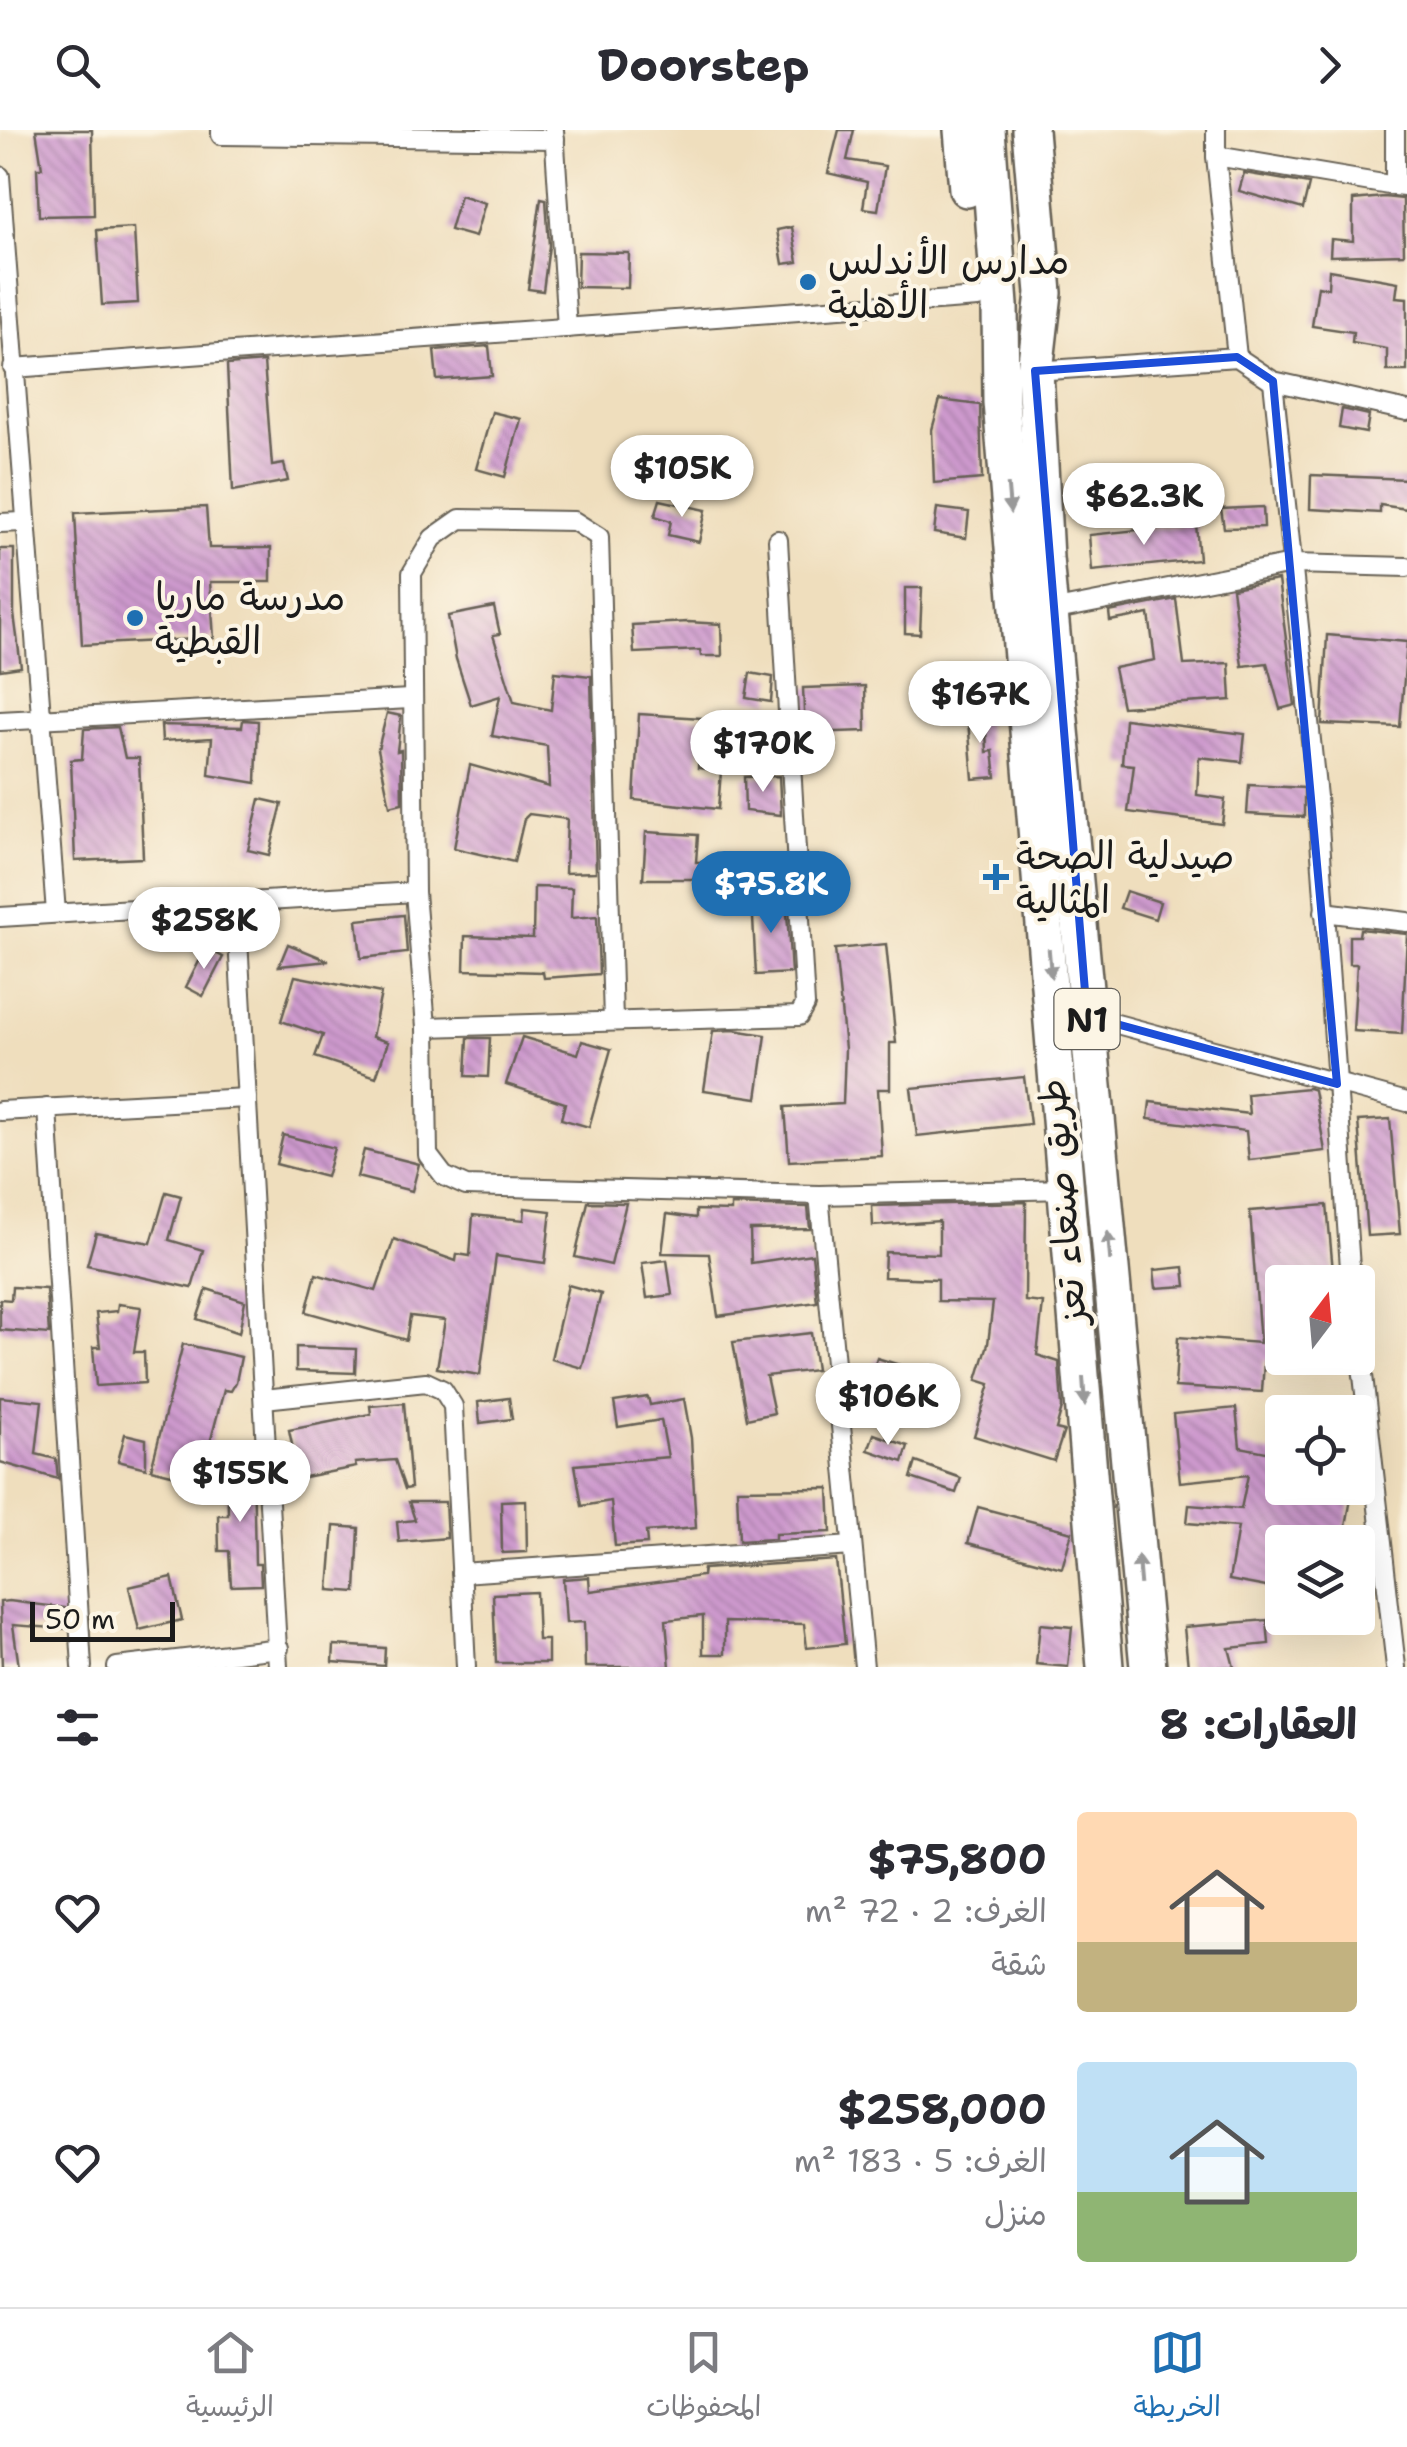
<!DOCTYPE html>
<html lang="ar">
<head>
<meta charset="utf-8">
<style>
  :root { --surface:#fff; --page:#f2f2f3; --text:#2b2b33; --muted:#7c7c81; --line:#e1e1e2; --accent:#1f6fb2 }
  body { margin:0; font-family:"Shantell Sans","Playpen Sans Arabic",sans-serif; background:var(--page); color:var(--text); direction:rtl; height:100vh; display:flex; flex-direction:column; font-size:38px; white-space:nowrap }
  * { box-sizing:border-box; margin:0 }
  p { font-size:32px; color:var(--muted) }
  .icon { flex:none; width:55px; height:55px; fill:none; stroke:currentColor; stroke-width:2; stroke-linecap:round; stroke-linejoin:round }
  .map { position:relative; height:1537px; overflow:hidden; direction:ltr }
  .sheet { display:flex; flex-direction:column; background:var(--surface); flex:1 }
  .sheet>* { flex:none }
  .needle { width:65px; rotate:16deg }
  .fabs { position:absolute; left:1265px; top:1135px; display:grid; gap:20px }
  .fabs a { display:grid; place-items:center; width:110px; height:110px; border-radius:10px; background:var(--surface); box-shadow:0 10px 40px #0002; font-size:50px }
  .scale { position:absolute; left:30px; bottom:25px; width:145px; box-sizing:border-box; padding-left:10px; border:5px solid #1c1c1c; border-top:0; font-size:28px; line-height:35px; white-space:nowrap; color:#1c1c1c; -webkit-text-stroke:8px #fcf5e5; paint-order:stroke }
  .price { position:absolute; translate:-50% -85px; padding:0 22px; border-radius:35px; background:#fff; color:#222; font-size:32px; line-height:65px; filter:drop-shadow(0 2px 5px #0008) }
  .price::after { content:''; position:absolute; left:50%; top:60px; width:30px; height:22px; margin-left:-15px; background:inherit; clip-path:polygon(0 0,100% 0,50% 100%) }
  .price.active { background:var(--accent); color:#fff }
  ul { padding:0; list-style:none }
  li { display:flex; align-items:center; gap:30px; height:250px; padding:0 50px }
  li span { display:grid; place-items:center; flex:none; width:280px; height:200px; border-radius:10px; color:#555 }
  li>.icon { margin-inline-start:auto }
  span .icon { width:120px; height:120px; fill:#fffc; stroke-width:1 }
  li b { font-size:42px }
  h2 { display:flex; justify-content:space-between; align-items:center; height:120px; padding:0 50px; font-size:42px }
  header { display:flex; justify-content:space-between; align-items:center; height:130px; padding:0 50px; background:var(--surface); font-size:45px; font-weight:700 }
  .menu { display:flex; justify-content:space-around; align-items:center; height:140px; border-top:2px solid var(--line); background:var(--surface); font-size:28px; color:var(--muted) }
  .menu a { display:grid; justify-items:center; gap:5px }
  .menu .active { color:var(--accent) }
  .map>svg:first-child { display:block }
  .building { fill:url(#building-back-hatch) }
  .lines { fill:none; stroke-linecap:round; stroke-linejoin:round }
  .street-casing { stroke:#666054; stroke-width:22 }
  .highway-casing { stroke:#666054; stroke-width:40 }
  .street { stroke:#fff; stroke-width:18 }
  .highway { stroke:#fff; stroke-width:35 }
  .oneway { fill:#999 }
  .marked { fill:none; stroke:#1d4ed8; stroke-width:8; stroke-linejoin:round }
  .poi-dot { fill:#1f6fb2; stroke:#fcf5e5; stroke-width:4 }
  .labels { text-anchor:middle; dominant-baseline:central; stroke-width:8; stroke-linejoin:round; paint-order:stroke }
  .shield { fill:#fcf5e5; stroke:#5f5d58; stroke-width:2.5 }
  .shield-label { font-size:35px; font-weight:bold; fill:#1c1c1c }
  .poi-label { font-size:38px; fill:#1c1c1c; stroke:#fcf5e5; text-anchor:start }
  .street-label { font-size:38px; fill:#1c1c1c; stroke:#fcf5e5 }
</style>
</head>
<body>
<header><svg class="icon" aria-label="forward" viewBox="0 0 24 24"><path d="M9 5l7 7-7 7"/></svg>Doorstep<svg class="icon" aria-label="search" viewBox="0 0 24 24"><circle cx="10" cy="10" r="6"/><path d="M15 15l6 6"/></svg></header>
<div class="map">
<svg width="1407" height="1537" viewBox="0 0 1407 1537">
  <defs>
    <pattern id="building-back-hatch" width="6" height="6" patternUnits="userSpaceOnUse" patternTransform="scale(2.5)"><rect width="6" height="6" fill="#ce9ace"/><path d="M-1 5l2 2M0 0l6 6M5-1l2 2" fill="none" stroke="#a67da6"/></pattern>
  </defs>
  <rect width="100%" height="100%" fill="#fcf5e5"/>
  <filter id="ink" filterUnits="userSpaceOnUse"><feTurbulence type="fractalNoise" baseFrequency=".01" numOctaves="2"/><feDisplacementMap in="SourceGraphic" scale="20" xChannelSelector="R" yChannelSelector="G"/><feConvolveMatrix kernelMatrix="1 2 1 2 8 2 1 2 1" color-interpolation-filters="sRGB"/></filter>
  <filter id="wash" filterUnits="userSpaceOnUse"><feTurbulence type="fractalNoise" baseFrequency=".0048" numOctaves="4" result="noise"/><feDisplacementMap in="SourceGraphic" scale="40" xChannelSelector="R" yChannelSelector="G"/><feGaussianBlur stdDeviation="2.25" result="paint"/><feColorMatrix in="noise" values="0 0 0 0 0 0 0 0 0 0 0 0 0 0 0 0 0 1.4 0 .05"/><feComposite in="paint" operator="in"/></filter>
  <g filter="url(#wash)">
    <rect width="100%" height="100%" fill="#efdebd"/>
    <g id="blocks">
      <!-- building -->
      <g class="building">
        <polygon points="36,0 92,0 94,85 39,86 37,38 42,38"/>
        <polygon points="839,0 854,0 847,30 885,36 878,80 863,78 867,52 828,43"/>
        <polygon points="1244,43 1309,54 1303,79 1239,61"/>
        <polygon points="460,65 485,73 475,107 450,100"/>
        <polygon points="1384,67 1403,69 1404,124 1330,126 1331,109 1353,111 1353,70"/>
        <polygon points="541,68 546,69 549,116 543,161 528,159"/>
        <polygon points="792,97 798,132 783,134 777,100"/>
        <polygon points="134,98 138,173 102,175 97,100"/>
        <polygon points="578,122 629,123 628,158 577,157"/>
        <polygon points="1329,140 1398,152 1396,167 1407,168 1407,241 1387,241 1387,219 1352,213 1353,202 1312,196 1318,156 1328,158"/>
        <polygon points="489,216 492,246 437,250 434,220"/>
        <polygon points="264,232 272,336 284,334 288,351 233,361 227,235"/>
        <polygon points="940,270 980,275 982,349 934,353 932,300"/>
        <polygon points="1342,279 1369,285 1366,303 1339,298"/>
        <polygon points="492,282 521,289 505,347 476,339"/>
        <polygon points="1311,345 1407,349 1407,379 1380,375 1380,383 1310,379"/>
        <polygon points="1192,356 1193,372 1090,374 1090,357"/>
        <polygon points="660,370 706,380 699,412 668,405 671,391 655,386"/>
        <polygon points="206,377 209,418 271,418 271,452 210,452 214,508 82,515 75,383"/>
        <polygon points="1263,377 1264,397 1224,398 1221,379"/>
        <polygon points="937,378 969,382 966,408 934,403"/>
        <polygon points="1196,394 1199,430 1092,441 1089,405"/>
        <polygon points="0,419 14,419 14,484 21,537 0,540"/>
        <polygon points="1278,450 1295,575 1280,579 1267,533 1242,536 1232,458"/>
        <polygon points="905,458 922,458 920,504 905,503"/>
        <polygon points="1176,469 1184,535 1229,533 1231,570 1122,577 1114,538 1155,530 1149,484 1110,491 1109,482"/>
        <polygon points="494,477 500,504 493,505 514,572 551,580 555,542 591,546 596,742 565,743 567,689 529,684 524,689 514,732 454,718 470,635 549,657 547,616 492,606 500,566 471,575 456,529 448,486"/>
        <polygon points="688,492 721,494 722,526 701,526 700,520 634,523 632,495"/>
        <polygon points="1327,505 1407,512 1400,597 1322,594"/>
        <polygon points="750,543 773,547 771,572 746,568"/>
        <polygon points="865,556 866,601 805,603 803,558"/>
        <polygon points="967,579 985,579 987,622 993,621 996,647 973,649"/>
        <polygon points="387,583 401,586 397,621 401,620 402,673 390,676 378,619"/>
        <polygon points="639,584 701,588 698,638 721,641 718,679 634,670"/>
        <polygon points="1125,589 1245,604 1242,632 1199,627 1197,665 1225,669 1222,694 1128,682 1134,635 1122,634"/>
        <polygon points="243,590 258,591 256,653 209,645 212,608 162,611 161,595 242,597"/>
        <polygon points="118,597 125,628 139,628 143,728 75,731 71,630 82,629 84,599"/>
        <polygon points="779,646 781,685 745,681 744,647"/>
        <polygon points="1249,655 1304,658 1304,687 1247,684"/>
        <polygon points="260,669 282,674 269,725 248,720"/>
        <polygon points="646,702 698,705 696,732 747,731 747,749 643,749"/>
        <polygon points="534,757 572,758 571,788 597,786 599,844 544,848 543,842 464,840 465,806 533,808"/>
        <polygon points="1126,761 1160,772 1155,789 1120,778"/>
        <polygon points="786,767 791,843 756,845 752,769"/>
        <polygon points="404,785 407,823 361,828 357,790"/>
        <polygon points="1360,799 1407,804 1402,904 1353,901 1357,834 1349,834 1349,806 1359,806"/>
        <polygon points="288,814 329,831 279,836"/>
        <polygon points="886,814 896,913 890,913 890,959 878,959 882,1026 789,1031 785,977 843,974 845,919 835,819"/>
        <polygon points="206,818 223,827 203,866 186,857"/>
        <polygon points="295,846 381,863 372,907 388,912 376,947 315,927 323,905 281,891"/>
        <polygon points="734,900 766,905 757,968 704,960 713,901"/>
        <polygon points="522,907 578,924 582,911 611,919 589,997 561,989 565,973 506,954"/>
        <polygon points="468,908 490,908 488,947 466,946"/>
        <polygon points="1024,947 1030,994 917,1006 911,958"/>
        <polygon points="1308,958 1314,960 1325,1021 1249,1030 1246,1001 1148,989 1150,972 1249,984 1247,964"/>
        <polygon points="1390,989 1400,1104 1367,1106 1358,991"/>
        <polygon points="283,1005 334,1018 326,1047 276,1034"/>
        <polygon points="364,1020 419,1034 412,1061 357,1047"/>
        <polygon points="166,1062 181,1066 169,1110 203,1120 192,1158 87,1135 96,1103 151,1113"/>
        <polygon points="588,1072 626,1073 611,1135 575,1127"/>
        <polygon points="1026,1072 1025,1171 1043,1173 1037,1225 1059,1232 1062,1278 1056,1299 1064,1301 1054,1331 974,1306 990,1254 977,1250 988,1214 993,1172 938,1171 938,1149 884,1147 885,1122 939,1124 939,1091 873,1096 872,1076"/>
        <polygon points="731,1075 808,1077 810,1099 750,1100 751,1133 812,1124 817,1172 718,1186 709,1124 662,1123 667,1084 696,1088 696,1080 731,1081"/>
        <polygon points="1327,1075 1334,1152 1282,1152 1282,1230 1264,1231 1262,1262 1175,1257 1178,1207 1260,1213 1250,1081"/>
        <polygon points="525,1078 551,1081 545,1133 496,1126 480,1245 437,1238 445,1190 410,1186 406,1210 306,1182 316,1144 376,1161 394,1109 456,1131 457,1124 470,1126 473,1085 524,1090"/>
        <polygon points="667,1130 672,1165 647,1168 642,1133"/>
        <polygon points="1184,1137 1186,1156 1156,1158 1154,1140"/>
        <polygon points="568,1155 601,1164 582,1238 551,1229"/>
        <polygon points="12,1157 46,1159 49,1204 0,1200 0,1169 11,1170"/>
        <polygon points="207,1159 245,1171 239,1203 197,1189"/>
        <polygon points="118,1174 141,1177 134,1222 144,1222 145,1253 96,1256 93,1217 100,1217 96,1183 117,1181"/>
        <polygon points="811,1203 816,1240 766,1246 774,1283 747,1289 733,1212"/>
        <polygon points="183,1214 241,1227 236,1252 231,1261 224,1260 200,1351 151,1339"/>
        <polygon points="296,1217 356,1219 355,1243 296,1241"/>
        <polygon points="877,1228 958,1253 948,1284 867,1258"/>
        <polygon points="0,1267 42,1271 36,1324 56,1329 58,1349 0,1332"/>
        <polygon points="648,1267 650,1275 684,1269 691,1308 696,1398 646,1402 647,1414 615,1416 611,1371 582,1376 575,1335 668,1327 661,1290 618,1297 614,1272"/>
        <polygon points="509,1268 512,1289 480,1293 478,1272"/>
        <polygon points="404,1273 411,1358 405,1359 395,1330 355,1333 356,1337 299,1348 289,1300 371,1284 370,1276"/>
        <polygon points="1236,1278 1240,1317 1282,1325 1282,1358 1353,1358 1343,1412 1282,1412 1282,1460 1229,1450 1238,1397 1187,1393 1189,1375 1241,1379 1248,1345 1180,1352 1173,1284"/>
        <polygon points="125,1304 146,1309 146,1338 118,1331"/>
        <polygon points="874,1304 908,1316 903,1332 868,1320"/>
        <polygon points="227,1331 253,1331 255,1434 260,1434 261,1455 231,1456 229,1421 219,1421 218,1385 228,1385"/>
        <polygon points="916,1332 961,1348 956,1363 911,1348"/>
        <polygon points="829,1358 831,1402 775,1404 775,1409 739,1411 737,1359"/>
        <polygon points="526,1370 527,1422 502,1423 501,1371"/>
        <polygon points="409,1372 445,1372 447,1408 399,1412 397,1392 415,1390"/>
        <polygon points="978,1377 1072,1402 1062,1438 968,1413"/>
        <polygon points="334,1396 359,1398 356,1462 329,1460"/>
        <polygon points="836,1430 845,1514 807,1518 804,1494 725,1492 725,1524 703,1524 703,1486 666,1490 670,1537 585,1537 584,1492 566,1493 563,1449 589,1447 590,1461 702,1446 703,1439"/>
        <polygon points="172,1447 182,1490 139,1500 129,1457"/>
        <polygon points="536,1462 538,1510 548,1510 548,1533 496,1533 493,1464"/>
        <polygon points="9,1471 66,1478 67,1499 13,1495 19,1537 2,1537 0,1472"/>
        <polygon points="1267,1490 1269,1514 1229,1518 1234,1537 1188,1537 1184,1497"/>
        <polygon points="1040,1494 1072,1497 1068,1537 1036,1534"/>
        <polygon points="334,1515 385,1518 384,1536 333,1532"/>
      </g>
    </g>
  </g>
  <g filter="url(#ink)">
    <use href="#blocks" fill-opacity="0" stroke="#666054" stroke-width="2.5"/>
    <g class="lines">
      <defs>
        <g id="street">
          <polyline points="221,0 221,5 555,9"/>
          <polyline points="554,0 567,198"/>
          <polyline points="1216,0 1216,26"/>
          <polyline points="1395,0 1395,56 1404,57"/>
          <polyline points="0,46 56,783"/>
          <polyline points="1237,227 1216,26 1395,56"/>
          <polyline points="13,238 978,168"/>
          <polyline points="1035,241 1237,227 1273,251 1407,281"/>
          <polyline points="1273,251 1317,667 1351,1152"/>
          <polyline points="0,393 23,392"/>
          <polyline points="1051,481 1292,434 1407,437"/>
          <polyline points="0,591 410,569"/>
          <polyline points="236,772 278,1537"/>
          <polyline points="1324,782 1407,792"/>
          <polyline points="0,787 415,762"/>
          <polyline points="1087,886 1407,972"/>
          <polyline points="613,891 599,407 574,391 460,389 433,408 412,443 415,762 426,897 428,1025 444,1046 466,1056 819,1065 1068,1059"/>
          <polyline points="426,897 799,886 805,875 778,410"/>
          <polyline points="47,978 82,1537"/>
          <polyline points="0,981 247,968"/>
          <polyline points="819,1065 864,1537"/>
          <polyline points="1358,1201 1396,1537"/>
          <polyline points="264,1269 426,1252 443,1260 453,1276 466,1537"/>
          <polyline points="461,1443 852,1416"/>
          <polyline points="117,1537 279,1518"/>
        </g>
        <g id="highway">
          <polyline points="962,0 967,59"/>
          <polyline points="987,0 1000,175 1001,272 1105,1537"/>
          <polyline points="1030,0 1044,163 1035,241 1045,428 1148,1537"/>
        </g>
      </defs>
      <!-- street casing -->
      <use href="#street" class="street-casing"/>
      <!-- highway casing -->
      <use href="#highway" class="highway-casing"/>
      <!-- street -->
      <use href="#street" class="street"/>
      <!-- highway -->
      <use href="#highway" class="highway"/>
    </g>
    <!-- one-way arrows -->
    <defs><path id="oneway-solid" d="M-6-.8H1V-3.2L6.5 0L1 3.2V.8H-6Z" transform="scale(2.5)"/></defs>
    <g class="oneway">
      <use href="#oneway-solid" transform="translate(1009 369) rotate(85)"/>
      <use href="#oneway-solid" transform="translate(1050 833) rotate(85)"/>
      <use href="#oneway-solid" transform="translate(1109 1116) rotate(-95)"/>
      <use href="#oneway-solid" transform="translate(1084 1261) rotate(86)"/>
      <use href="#oneway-solid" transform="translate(1139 1440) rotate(-95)"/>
    </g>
  </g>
  <!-- marked area -->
  <path class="marked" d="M 1237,227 L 1273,251 L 1337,954 L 1087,886 L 1035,241 Z"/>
  <!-- markers -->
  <g class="poi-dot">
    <circle cx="808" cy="152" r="10"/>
    <circle cx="135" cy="488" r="10"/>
    <path d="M991 732h10v10h10v10h-10v10h-10v-10h-10v-10h10z"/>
  </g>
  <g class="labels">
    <!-- shield labels -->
    <rect class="shield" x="1054.5" y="859" width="65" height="60" rx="8"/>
    <g class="shield-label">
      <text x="1087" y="889">N1</text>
    </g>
    <!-- poi labels -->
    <g class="poi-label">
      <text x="828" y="130">مدارس الأندلس<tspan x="828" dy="44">الأهلية</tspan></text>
      <text x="155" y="466">مدرسة ماريا<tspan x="155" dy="44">القبطية</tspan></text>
      <text x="1016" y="725">صيدلية الصحة<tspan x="1016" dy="44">المثالية</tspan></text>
    </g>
    <!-- street labels -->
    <g class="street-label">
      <text transform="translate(1062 1072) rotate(-95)">طريق صنعاء تعز</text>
    </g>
  </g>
</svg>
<div class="fabs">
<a><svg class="needle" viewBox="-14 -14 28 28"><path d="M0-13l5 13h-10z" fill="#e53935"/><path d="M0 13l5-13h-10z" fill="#7c7c81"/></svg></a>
<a><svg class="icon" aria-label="locate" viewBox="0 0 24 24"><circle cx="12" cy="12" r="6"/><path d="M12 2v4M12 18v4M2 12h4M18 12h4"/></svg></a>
<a><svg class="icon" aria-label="layers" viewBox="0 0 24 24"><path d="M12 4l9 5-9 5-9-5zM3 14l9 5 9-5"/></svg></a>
</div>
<div class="scale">50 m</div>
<b class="price" style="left:682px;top:390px">$105K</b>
<b class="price" style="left:1144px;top:418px">$62.3K</b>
<b class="price" style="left:980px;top:616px">$167K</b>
<b class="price" style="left:763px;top:665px">$170K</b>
<b class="price active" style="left:771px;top:806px">$75.8K</b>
<b class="price" style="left:204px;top:842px">$258K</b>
<b class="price" style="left:888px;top:1318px">$106K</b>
<b class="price" style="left:240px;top:1395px">$155K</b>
</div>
<section class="sheet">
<h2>العقارات: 8<svg class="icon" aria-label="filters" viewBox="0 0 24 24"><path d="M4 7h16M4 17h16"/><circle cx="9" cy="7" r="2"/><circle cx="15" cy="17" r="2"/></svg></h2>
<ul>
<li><span style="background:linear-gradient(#ffd9b3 65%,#c2b280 0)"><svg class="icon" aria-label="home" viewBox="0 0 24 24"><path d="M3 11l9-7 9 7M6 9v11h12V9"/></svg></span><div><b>$75,800</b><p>الغرف: 2 · 72 m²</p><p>شقة</p></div><svg class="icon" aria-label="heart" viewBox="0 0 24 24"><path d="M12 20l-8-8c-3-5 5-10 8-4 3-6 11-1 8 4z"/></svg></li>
<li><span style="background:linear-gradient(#bfe0f5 65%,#8fb573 0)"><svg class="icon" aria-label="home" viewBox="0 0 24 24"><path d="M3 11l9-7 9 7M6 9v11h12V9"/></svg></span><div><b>$258,000</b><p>الغرف: 5 · 183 m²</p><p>منزل</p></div><svg class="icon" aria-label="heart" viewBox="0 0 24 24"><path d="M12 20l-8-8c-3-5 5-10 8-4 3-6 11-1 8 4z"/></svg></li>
</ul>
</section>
<nav class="menu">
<a class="active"><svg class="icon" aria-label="map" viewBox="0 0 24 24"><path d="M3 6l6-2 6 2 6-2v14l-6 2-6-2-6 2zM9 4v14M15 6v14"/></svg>الخريطة</a>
<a><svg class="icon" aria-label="saved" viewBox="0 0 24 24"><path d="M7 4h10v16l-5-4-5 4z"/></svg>المحفوظات</a>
<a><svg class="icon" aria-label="home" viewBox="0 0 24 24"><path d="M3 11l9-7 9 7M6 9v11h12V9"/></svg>الرئيسية</a>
</nav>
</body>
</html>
